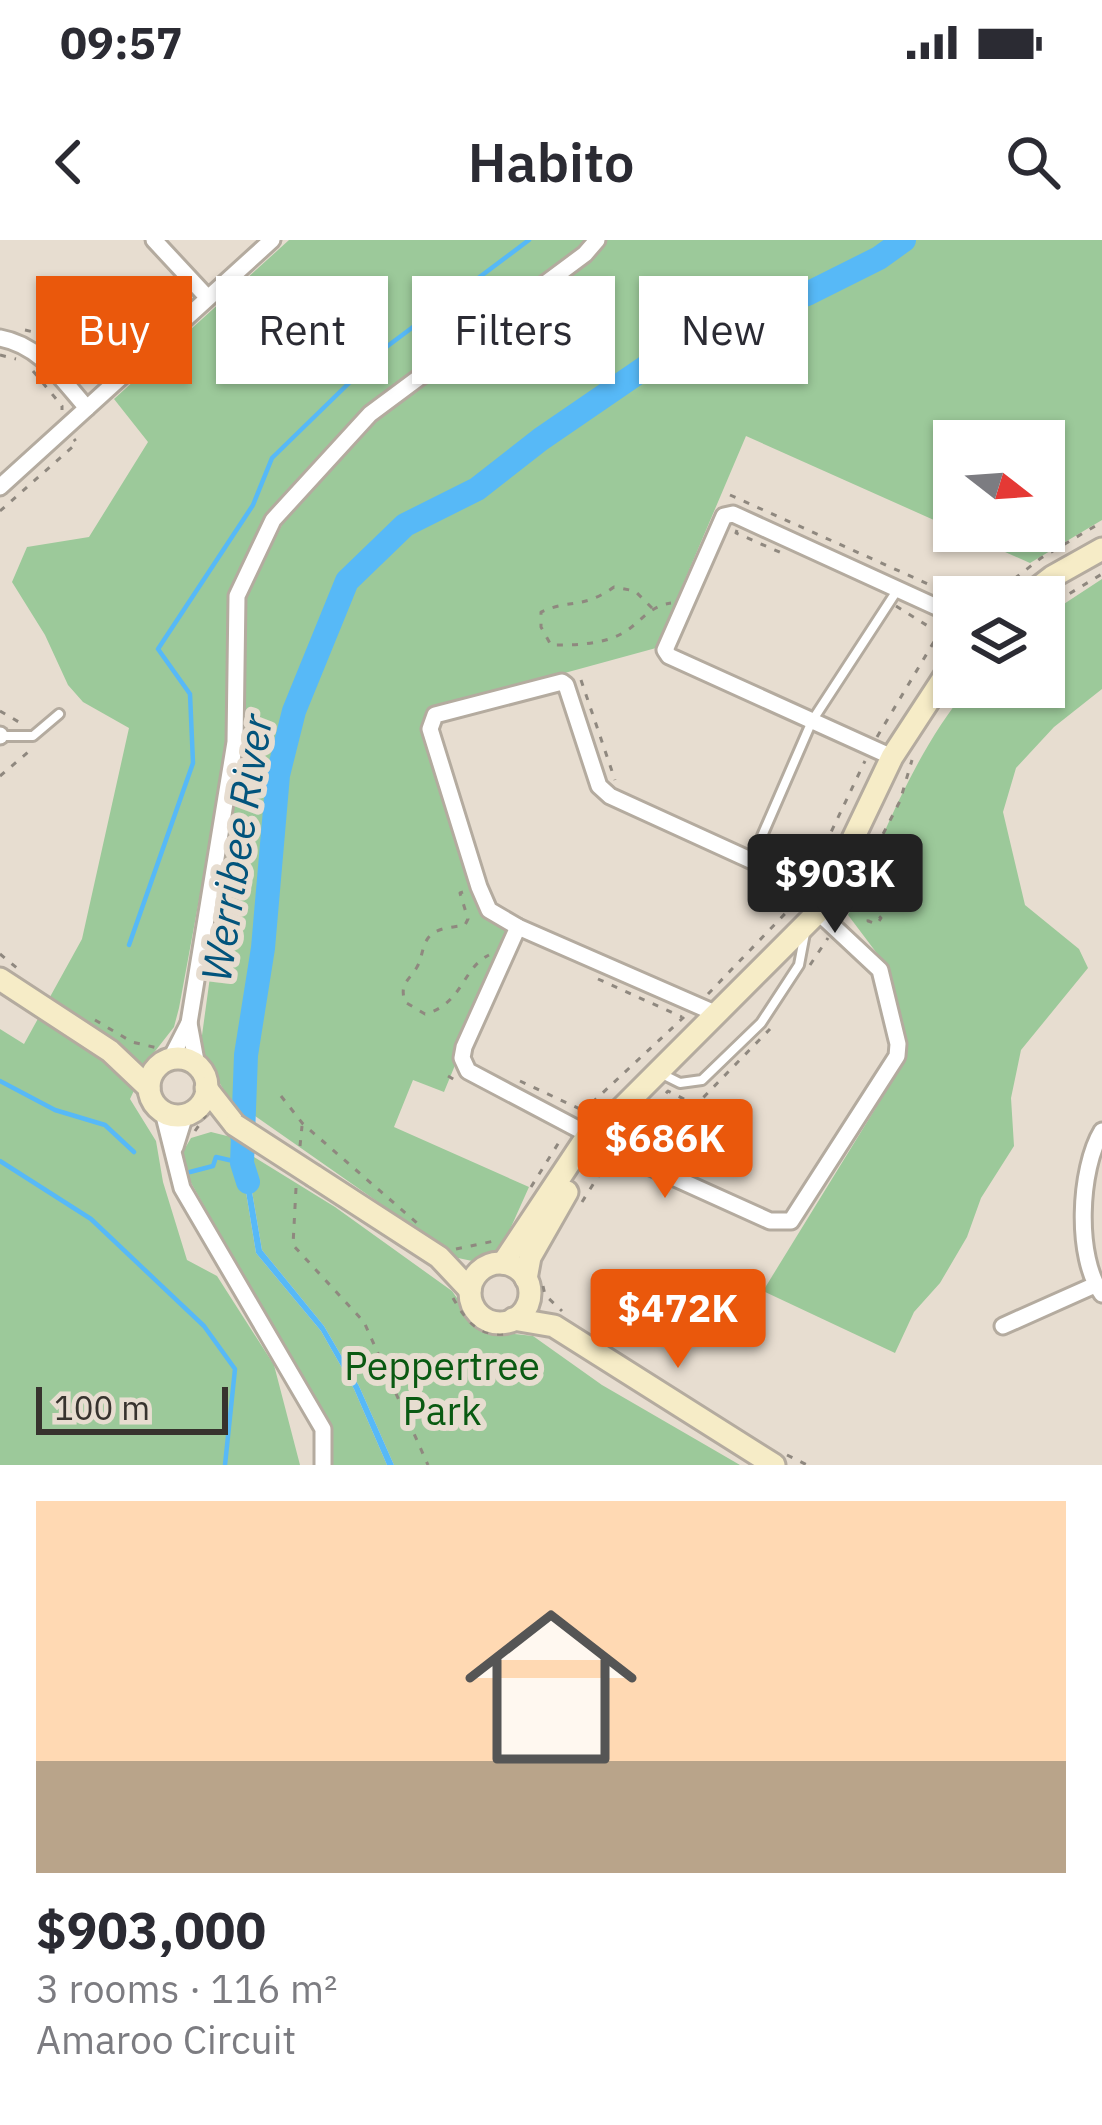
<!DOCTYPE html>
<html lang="en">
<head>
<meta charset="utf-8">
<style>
  :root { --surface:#fff; --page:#f7f7f7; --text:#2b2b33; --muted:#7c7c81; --accent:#ea580c }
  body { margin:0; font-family:"IBM Plex Sans",sans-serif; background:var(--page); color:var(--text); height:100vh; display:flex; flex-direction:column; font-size:45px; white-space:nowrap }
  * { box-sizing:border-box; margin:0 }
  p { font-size:39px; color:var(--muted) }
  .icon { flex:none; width:66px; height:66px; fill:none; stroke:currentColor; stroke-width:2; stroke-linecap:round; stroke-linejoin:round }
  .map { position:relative; height:1225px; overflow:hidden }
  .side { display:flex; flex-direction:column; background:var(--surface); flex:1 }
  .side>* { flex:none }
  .banner { position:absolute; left:36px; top:36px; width:1032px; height:108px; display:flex; gap:24px }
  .needle { width:78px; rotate:107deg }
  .buttons { position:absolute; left:933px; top:180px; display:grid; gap:24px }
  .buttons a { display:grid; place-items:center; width:132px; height:132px; border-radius:0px; background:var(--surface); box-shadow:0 3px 9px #0004; font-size:60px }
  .scale { position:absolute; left:36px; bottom:30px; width:192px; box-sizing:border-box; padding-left:12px; border:6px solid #37332e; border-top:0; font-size:33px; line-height:42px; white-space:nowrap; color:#37332e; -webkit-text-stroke:9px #e7ddd0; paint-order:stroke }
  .price { position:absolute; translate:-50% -102px; padding:0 27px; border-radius:12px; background:var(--accent); color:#fff; font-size:39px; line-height:78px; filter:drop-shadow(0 3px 6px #0008) }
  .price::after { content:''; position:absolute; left:50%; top:72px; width:36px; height:27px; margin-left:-18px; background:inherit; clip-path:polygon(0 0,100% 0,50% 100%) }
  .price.selected { background:#222; color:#fff }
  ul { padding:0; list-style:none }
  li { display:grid; align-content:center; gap:24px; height:636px; padding:0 36px }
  li span { display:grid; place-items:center; height:372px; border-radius:0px; color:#555 }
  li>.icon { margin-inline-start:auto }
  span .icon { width:216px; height:216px; fill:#fffc; stroke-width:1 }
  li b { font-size:51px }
  .tag { padding:0 42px; border-radius:0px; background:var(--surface); box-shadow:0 3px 9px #0004; font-size:42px; line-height:108px }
  .tag.selected { background:var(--accent); color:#fff }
  .status { display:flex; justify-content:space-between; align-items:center; height:84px; padding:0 60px; background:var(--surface); direction:ltr }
  .status svg { height:33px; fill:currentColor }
  header { display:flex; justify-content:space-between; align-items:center; height:156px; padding:0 36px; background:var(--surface); font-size:54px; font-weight:600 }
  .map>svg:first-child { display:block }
  .green { fill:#9cc99a }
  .water { fill:#57b9f7 }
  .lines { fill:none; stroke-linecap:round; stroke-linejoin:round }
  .stream { stroke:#57b9f7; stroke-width:4.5 }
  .river { stroke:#57b9f7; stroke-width:24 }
  .lane-casing { stroke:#b4ab9f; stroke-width:14 }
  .street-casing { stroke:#b4ab9f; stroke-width:21 }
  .secondary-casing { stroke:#b4ab9f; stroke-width:27 }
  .path { stroke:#8f887f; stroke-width:3; stroke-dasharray:6 9; stroke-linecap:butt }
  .lane { stroke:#fff; stroke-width:8 }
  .street { stroke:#fff; stroke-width:15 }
  .secondary { stroke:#f6ecc7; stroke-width:21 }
  .secondary-bridge-casing { stroke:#b4ab9f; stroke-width:27; stroke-linecap:butt }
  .secondary-bridge { stroke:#f6ecc7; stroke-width:21 }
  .labels { text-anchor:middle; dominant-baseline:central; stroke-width:12; stroke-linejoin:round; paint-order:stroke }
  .park-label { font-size:39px; fill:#0a5a12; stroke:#e7ddd0 }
  .water-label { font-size:42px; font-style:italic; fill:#02547c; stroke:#e7ddd0 }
</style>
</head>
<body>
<div class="status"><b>09:57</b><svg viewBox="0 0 49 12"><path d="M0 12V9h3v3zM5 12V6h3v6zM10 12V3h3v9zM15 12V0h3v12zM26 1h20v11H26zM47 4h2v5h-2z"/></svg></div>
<header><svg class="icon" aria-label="back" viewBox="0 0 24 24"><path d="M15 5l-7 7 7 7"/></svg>Habito<svg class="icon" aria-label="search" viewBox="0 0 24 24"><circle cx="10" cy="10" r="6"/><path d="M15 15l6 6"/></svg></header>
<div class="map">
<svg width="1102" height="1225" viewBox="0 0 1102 1225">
  <rect width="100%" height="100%" fill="#e7ddd0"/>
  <!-- green -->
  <g class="green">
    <polygon points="289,0 587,0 577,12 363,170 269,271 231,352 228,503 179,768 174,787 149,819 130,859 156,901 163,942 187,1020 217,1036 274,1125 300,1225 0,1225 0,789 24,804 82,699 129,488 83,462 68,445 45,395 12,342 27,307 89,297 148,202 114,159"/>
    <polygon points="607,0 1102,0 1102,280 1030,323 958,291 1044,291 1044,201 954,201 954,289 746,196 656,408 433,469 425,486 467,638 484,675 511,689 444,852 413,840 394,887 529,947 502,1007 482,1023 458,1018 228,857 200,810 242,503 245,357 284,281 377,180 566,41"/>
    <path d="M 1102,339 L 1102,449 L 1054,487 L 1016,528 L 1003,572 L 1025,665 L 1079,709 L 1088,728 L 1021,810 L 1011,858 L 1014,906 L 981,958 L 967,997 L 940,1043 L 914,1072 L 895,1113 L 763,1051 L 904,822 L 907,801 L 888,728 L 848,675 C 883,597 913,514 969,447 L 1044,447 L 1044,377 Z"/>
    <polygon points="211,892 231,897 244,940 256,1013 321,1091 354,1149 387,1225 331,1225 329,1188 190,941 181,915 191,898"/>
    <polygon points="241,909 335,967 452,1051 471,1078 497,1092 533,1096 602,1145 740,1225 394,1225 359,1146 324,1086 262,1010 250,940"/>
  </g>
  <!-- water -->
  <polygon class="water" points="227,888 234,888 250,940 262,1010 324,1086 359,1146 394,1225 387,1225 354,1149 321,1091 256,1013 244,940"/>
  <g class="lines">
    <!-- stream -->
    <g class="stream">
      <polyline points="129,705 193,523 190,454 158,409 253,265 272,218 385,108 529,0"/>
      <polyline points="0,841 55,870 105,885 134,912"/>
      <polyline points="0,921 91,979 204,1086 235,1129 225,1225"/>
      <polyline points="190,932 213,926 216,917 242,923"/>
    </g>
    <!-- river -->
    <polyline class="river" points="248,942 242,923 246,815 263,708 278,535 294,471 347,341 405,285 477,249 541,199 703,88 807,54 879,18 904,0"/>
    <defs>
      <g id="lane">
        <polyline points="2,496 33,496 59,474"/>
        <polyline points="752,619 812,481 898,349"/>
        <polyline points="664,835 680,843 702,840 761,783 799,725 805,693"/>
      </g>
      <g id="street">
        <polyline points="154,0 207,57"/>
        <path d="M 0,98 C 40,105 62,140 87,168 L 272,0"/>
        <polyline points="0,247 87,168"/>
        <polyline points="0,495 0,496"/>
        <polyline points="892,517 669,416 665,410 724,276 733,274 954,375"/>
        <polyline points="518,687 464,807 462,818 468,831 646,925 770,981 791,981 897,816 898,804 880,730 818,672"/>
        <polyline points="715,773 518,687 489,670 479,647 430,489 435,475 562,442 566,445 599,546 610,556 827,655"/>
        <polyline points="189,783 197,826"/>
        <polyline points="170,820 189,783 235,502 237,356 273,280 370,174 585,14 597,0"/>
        <polyline points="163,872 182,948 323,1189 323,1225"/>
        <path d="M 1102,891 C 1079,929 1075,1018 1102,1054"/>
        <polyline points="175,907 185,875"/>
        <polyline points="1003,1086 1095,1045"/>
      </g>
      <g id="secondary">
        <polyline points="1026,357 1052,337 1102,309"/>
        <polyline points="0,739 110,811 149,848"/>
        <circle cx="178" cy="847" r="29"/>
        <polyline points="206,848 235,885"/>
        <polyline points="314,936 439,1017 470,1050"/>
        <polyline points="503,1023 586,898 606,884 818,672 892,517 954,422"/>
        <circle cx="500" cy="1053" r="30"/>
        <polyline points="526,1039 530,1017 567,952"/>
        <polyline points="513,1079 554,1086 774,1225"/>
      </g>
    </defs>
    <!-- lane casing -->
    <use href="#lane" class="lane-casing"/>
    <!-- street casing -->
    <use href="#street" class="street-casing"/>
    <!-- secondary casing -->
    <use href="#secondary" class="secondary-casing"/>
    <!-- path -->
    <g class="path">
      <polyline points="25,90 42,94 56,110"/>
      <polyline points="0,115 16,119"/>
      <polyline points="33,131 62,166 62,170"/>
      <polyline points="730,255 957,357"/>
      <polyline points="0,271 77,203 74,199"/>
      <polyline points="737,290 736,293 784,314"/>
      <polyline points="991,357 1041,318 1102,282"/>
      <polyline points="896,366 939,393"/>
      <path d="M 652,368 L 635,351 L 614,347 C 581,370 572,358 541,372 L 541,387 L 551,405 C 573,405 601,405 621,394 C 640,384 648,366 671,363"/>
      <polyline points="1044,369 1102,334"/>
      <polyline points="581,440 615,540"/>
      <polyline points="0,471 24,485"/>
      <polyline points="877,497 938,395 946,390"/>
      <polyline points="0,536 33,508"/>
      <polyline points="812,632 865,521"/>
      <polyline points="850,644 870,660 868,681 877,684 881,678 871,669"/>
      <polyline points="767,645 792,668"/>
      <path d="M 463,652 L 460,653 L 468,679 L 465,685 C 456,687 444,687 435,692 C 421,700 424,715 417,727 C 409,741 399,743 405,762 L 425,774 C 463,764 462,728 489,715"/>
      <polyline points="842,674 900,561 912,520"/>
      <polyline points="0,714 17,728"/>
      <polyline points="810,725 828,698"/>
      <polyline points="598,739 682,777"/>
      <polyline points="708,754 801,657"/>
      <polyline points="95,780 132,802 162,809"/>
      <polyline points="448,836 460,843"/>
      <polyline points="520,841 582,870"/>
      <polyline points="281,856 303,884 417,983"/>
      <polyline points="581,873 684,777"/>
      <polyline points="195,891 206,875"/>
      <polyline points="626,898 668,851 696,865 770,789"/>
      <polyline points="300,906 302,886"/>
      <polyline points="643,907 684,925"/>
      <polyline points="607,923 630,934"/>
      <polyline points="531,947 561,899"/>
      <polyline points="296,948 293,1005 364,1082 428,1225"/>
      <polyline points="582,962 609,919"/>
      <polyline points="456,1009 499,1000"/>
      <polyline points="543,1046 545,1055 562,1071"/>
      <path d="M 453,1058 C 465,1079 478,1097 505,1094"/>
      <polyline points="787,1215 807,1225"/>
    </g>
    <!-- lane -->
    <use href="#lane" class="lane"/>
    <!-- street -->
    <use href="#street" class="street"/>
    <!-- secondary -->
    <use href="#secondary" class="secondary"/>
    <defs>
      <polyline id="secondary-bridge" points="235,885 314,936"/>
    </defs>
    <!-- secondary-bridge casing -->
    <use href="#secondary-bridge" class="secondary-bridge-casing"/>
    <!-- secondary-bridge -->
    <use href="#secondary-bridge" class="secondary-bridge"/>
  </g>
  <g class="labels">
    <!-- park labels -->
    <g class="park-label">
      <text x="442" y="1125">Peppertree<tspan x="442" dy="45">Park</tspan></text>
    </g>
    <!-- water labels -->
    <g class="water-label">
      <text transform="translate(236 608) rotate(-81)">Werribee River</text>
    </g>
  </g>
</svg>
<div class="buttons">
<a><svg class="needle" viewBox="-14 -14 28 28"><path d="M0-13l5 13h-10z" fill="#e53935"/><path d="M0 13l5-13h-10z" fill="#7c7c81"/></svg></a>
<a><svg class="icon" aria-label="layers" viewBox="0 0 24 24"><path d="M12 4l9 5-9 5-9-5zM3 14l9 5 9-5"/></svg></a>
</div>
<div class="scale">100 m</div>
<b class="price selected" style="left:835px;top:696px">$903K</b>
<b class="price" style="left:665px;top:961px">$686K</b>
<b class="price" style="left:678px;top:1131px">$472K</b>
<div class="banner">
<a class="tag selected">Buy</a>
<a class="tag">Rent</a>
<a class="tag">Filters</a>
<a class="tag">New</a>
</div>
</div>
<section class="side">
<ul>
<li><span style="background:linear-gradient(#ffd9b3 70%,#b9a48a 0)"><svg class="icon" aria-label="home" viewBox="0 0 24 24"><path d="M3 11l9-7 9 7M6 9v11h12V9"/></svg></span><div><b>$903,000</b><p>3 rooms · 116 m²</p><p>Amaroo Circuit</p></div></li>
</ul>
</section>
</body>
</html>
